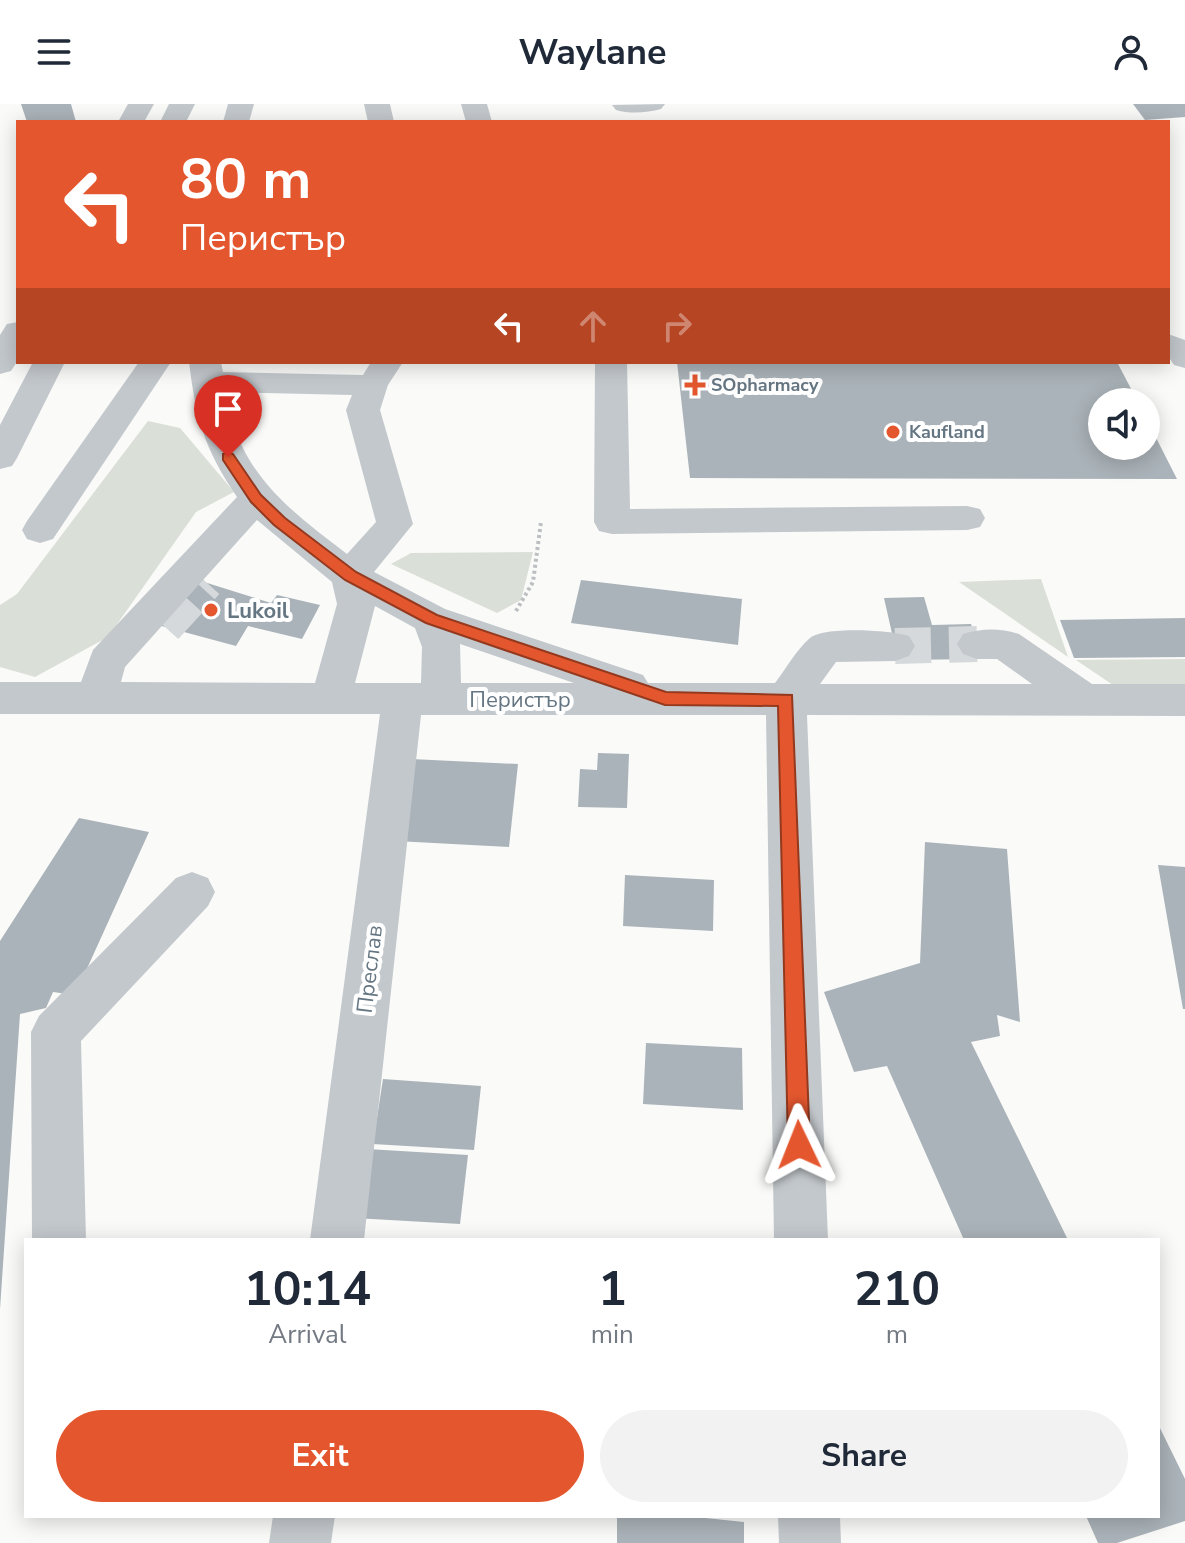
<!DOCTYPE html>
<meta charset="utf-8">
<style>
:root{--surface:#fff;--page:#f2f2f3;--text:#1f2937;--muted:#747a83;--accent:#e4572e}
body{margin:0;font-family:"Nunito Sans",sans-serif;background:var(--page);color:var(--text);height:100vh;display:flex;flex-direction:column;font-size:30px;white-space:nowrap}
*{box-sizing:border-box;margin:0}
p{font-size:26px;color:var(--muted)}
.icon{flex:none;width:44px;height:44px;fill:none;stroke:currentColor;stroke-width:2;stroke-linecap:round;stroke-linejoin:round}
.map{position:relative;flex:1;overflow:hidden}
.sheet{position:absolute;left:24px;top:1134px;width:1136px;height:280px;display:flex;flex-direction:column;background:var(--surface);border-radius:0px;box-shadow:0 4px 20px #0003}
.sheet>*{flex:none}
.banner{position:absolute;left:16px;top:16px;width:1154px;height:244px;border-radius:0px;box-shadow:0 4px 20px #0003;background:#e4572e;color:#fff;overflow:hidden}
.tools{position:absolute;left:1088px;top:284px;display:grid;gap:16px}
.tools a{display:grid;place-items:center;width:72px;height:72px;border-radius:50%;background:var(--surface);box-shadow:0 4px 20px #0003;font-size:40px}
.pin{position:absolute;display:grid;place-items:center;width:68px;height:68px;color:#fff;margin:-82px -34px;border-radius:50% 50% 50% 0;rotate:-45deg;box-shadow:0 0 8px #0007}
.pin .icon{rotate:45deg}
.me{position:absolute;width:88px;margin:-44px;rotate:358deg;stroke-linejoin:round;filter:drop-shadow(0 0 6px #0008)}
.turn{display:flex;align-items:center;gap:28px;height:168px;padding:0 32px;font-size:36px}
.turn .icon{width:104px;height:104px;stroke-width:2.5}
.turn b{display:block;font-size:56px;line-height:68px}
.lanes{display:flex;align-items:center;height:76px;padding:0 32px;background:#0003;justify-content:center;gap:40px;direction:ltr}
.lanes .off{opacity:.35}
.eta{display:flex;justify-content:space-evenly;align-items:center;height:136px;text-align:center}
.eta b{font-size:48px;font-weight:700;line-height:56px}
.action{display:flex;gap:16px;margin-top:auto;padding:16px 32px}
.action a{flex:1;height:92px;border-radius:48px;background:var(--accent);color:#fff;font-size:32px;font-weight:700;line-height:92px;text-align:center}
.action a+a{background:var(--page);color:var(--text)}
header{display:flex;justify-content:space-between;align-items:center;height:104px;padding:0 32px;background:var(--surface);font-size:36px;font-weight:700}
.map>svg:first-child{display:block}
.green{fill:#dadfd7}
.building{fill:#aab3b9}
.lines{fill:none;stroke-linecap:round;stroke-linejoin:round}
.minor-tunnel{stroke:#d5d9db;stroke-width:36;stroke-dasharray:36 18;stroke-linecap:butt}
.path{stroke:#bbbfc2;stroke-width:4;stroke-dasharray:3 3;stroke-linecap:butt}
.minor{fill:#c3c8cc;fill-rule:evenodd}
.route{fill:#e4572e;stroke:#94391e;stroke-width:2}
.poi-dot{fill:#e4572e;stroke:#fff;stroke-width:3}
.labels{text-anchor:middle;stroke-width:8;stroke-linejoin:round;paint-order:stroke}
.far-poi-label{font-size:18px;font-weight:bold;fill:#657683;stroke:#fff;text-anchor:start}
.poi-label{font-size:22px;font-weight:bold;fill:#657683;stroke:#fff;text-anchor:start}
.street-label{font-size:22px;fill:#657683;stroke:#fff}
</style>
<header><svg class="icon" aria-label="menu" viewBox="0 0 24 24"><path d="M4 6h16M4 12h16M4 18h16"/></svg>Waylane<svg class="icon" aria-label="person" viewBox="0 0 24 24"><circle cx="12" cy="8" r="4"/><path d="M4 21q1-7 8-7t8 7"/></svg></header>
<div class="map">
<svg width="1185" height="1439" viewBox="0 0 1185 1439">
<rect width="100%" height="100%" fill="#fafaf8"/>
<g class="green">
<polygon points="148,317 180,324 234,388 196,408 108,533 35,573 0,563 0,501 17,490"/>
<polygon points="533,448 521,496 497,509 391,460 411,449"/>
<polygon points="1041,475 1068,553 959,478"/>
<polygon points="1185,555 1185,585 1113,581 1076,556"/>
</g>
<g class="building">
<polygon points="21,0 71,0 76,18 27,18"/>
<polygon points="1133,0 1185,0 1185,13 1145,16"/>
<polygon points="677,258 1117,258 1138,298 1102,298 1102,342 1146,342 1146,314 1177,375 690,374"/>
<polygon points="188,473 271,499 277,491 320,501 302,535 248,522 236,542 158,521"/>
<polygon points="581,476 742,495 738,541 571,519"/>
<polygon points="924,493 932,521 971,520 981,555 898,556 884,494"/>
<polygon points="1185,514 1185,553 1074,554 1060,516"/>
<polygon points="598,649 629,650 627,704 578,703 580,665 597,666"/>
<polygon points="411,655 518,660 509,743 396,737"/>
<polygon points="79,714 149,728 75,891 53,888 46,904 20,910 0,1205 0,837"/>
<polygon points="925,738 1007,745 1020,918 997,911 1000,932 971,938 1068,1136 964,1136 887,962 854,968 824,888 920,859"/>
<polygon points="1158,761 1185,763 1185,905 1183,905"/>
<polygon points="625,771 714,776 713,827 623,822"/>
<polygon points="646,939 742,944 743,1006 643,1000"/>
<polygon points="383,975 481,982 474,1046 373,1040"/>
<polygon points="367,1045 468,1051 460,1120 354,1114"/>
<polygon points="1158,1320 1185,1375 1185,1417 1117,1439 1098,1439 1086,1412 1158,1412"/>
<polygon points="617,1412 686,1412 744,1418 744,1439 617,1439"/>
</g>
<g class="lines">
<g class="minor-tunnel">
<polyline points="165,523 206,478"/>
<polyline points="895,542 977,540"/>
</g>
<polyline class="path" points="516,507 533,478 541,418"/>
<g class="minor">
<polygon points="128,0 154,0 144,18 118,18"/>
<polygon points="169,0 195,0 186,18 160,18"/>
<polygon points="228,0 254,0 249,18 223,18"/>
<polygon points="364,0 390,0 394,18 368,18"/>
<polygon points="461,0 487,0 492,18 466,18"/>
<path d="M665,0L661,5C647,9 630,10 616,6L612,1Z"/>
<polygon points="18,218 18,256 11,267 0,270 0,231 7,220"/>
<polygon points="1168,230 1185,236 1185,264 1174,261 1168,252"/>
<polygon points="33,258 65,258 17,354 12,362 0,365 0,321"/>
<polygon points="139,258 171,258 53,435 40,439 27,435 22,426 27,417"/>
<path d="M189,258H221L223,268L363,271L371,258H403L388,281L380,306L413,420L374,468L445,505L643,571L648,579H775C786,565 796,546 810,534C824,522 891,526 909,532L915,542L909,552L895,557L836,558L820,580H1032L997,555H977L963,550L957,540L963,530C982,524 1000,524 1019,530L1092,580H1185V612L807,611L828,1136H774L766,611H421L364,1136H310L380,610H0V578H81L93,546L237,393C204,344 196,315 189,258ZM226,288L352,291L346,306L376,418L347,450C287,404 238,369 226,288ZM257,416L332,478L337,500L315,579L121,578L125,563ZM375,502L415,524L422,543L421,579H355ZM460,540L574,579H461Z"/>
<polygon points="595,258 627,258 630,405 967,402 980,405 985,414 980,423 967,426 612,430 599,427 594,418"/>
<polygon points="192,768 208,774 215,788 208,802 81,937 86,1136 32,1136 31,928 39,912 176,774"/>
<polygon points="273,1412 335,1412 331,1439 269,1439"/>
<polygon points="778,1412 840,1412 841,1439 779,1439"/>
</g>
</g>
<polygon class="route" points="228,348 233,350 261,391 285,414 356,468 437,511 666,588 792,591 810,1041 806,1048 799,1051 791,1048 788,1041 778,602 665,601 426,519 345,476 274,421 251,398 223,356 223,350"/>
<g class="poi-dot">
<path d="M691 269h8v8h8v8h-8v8h-8v-8h-8v-8h8z"/>
<circle cx="893" cy="328" r="8"/>
<circle cx="211" cy="506" r="8"/>
</g>
<g class="labels">
<g class="far-poi-label">
<text x="711" y="287">SOpharmacy</text>
<text x="909" y="334">Kaufland</text>
</g>
<g class="poi-label">
<text x="227" y="514">Lukoil</text>
</g>
<g class="street-label">
<text x="520" y="603">Перистър</text>
<text transform="translate(369 865) rotate(-83)" y="8">Преслав</text>
</g>
</g>
</svg>
<div class="tools">
<a><svg class="icon" aria-label="sound" viewBox="0 0 24 24"><path d="M4 9h4l5-4v14l-5-4H4zM17 9q2 3 0 6"/></svg></a>
</div>
<div class="pin" style="left:228px;top:353px;background:#d93025"><svg class="icon" aria-label="arrive" viewBox="0 0 24 24"><path d="M6 21V4h12l-3 4 3 4H6"/></svg></div>
<svg class="me" style="left:799px;top:1041px" viewBox="-20 -20 40 40"><path d="M0-17L14 15 0 8-14 15z" fill="#e4572e" stroke="#fff" stroke-width="4"/></svg>
<div class="banner">
<div class="turn"><svg class="icon" aria-label="left" viewBox="0 0 24 24"><path d="M17 20v-9H6M10 6l-5 5 5 5"/></svg><div><b>80 m</b>Перистър</div></div>
<div class="lanes"><svg class="icon" aria-label="left" viewBox="0 0 24 24"><path d="M17 20v-9H6M10 6l-5 5 5 5"/></svg><svg class="icon off" aria-label="ahead" viewBox="0 0 24 24"><path d="M12 20V5M6 11l6-6 6 6"/></svg><svg class="icon off" aria-label="right" viewBox="0 0 24 24"><path d="M7 20v-9h11M14 6l5 5-5 5"/></svg></div>
</div>
<section class="sheet">
<div class="eta">
<div><b>10:14</b><p>Arrival</p></div>
<div><b>1</b><p>min</p></div>
<div><b>210</b><p>m</p></div>
</div>
<div class="action"><a>Exit</a><a>Share</a></div>
</section>
</div>
